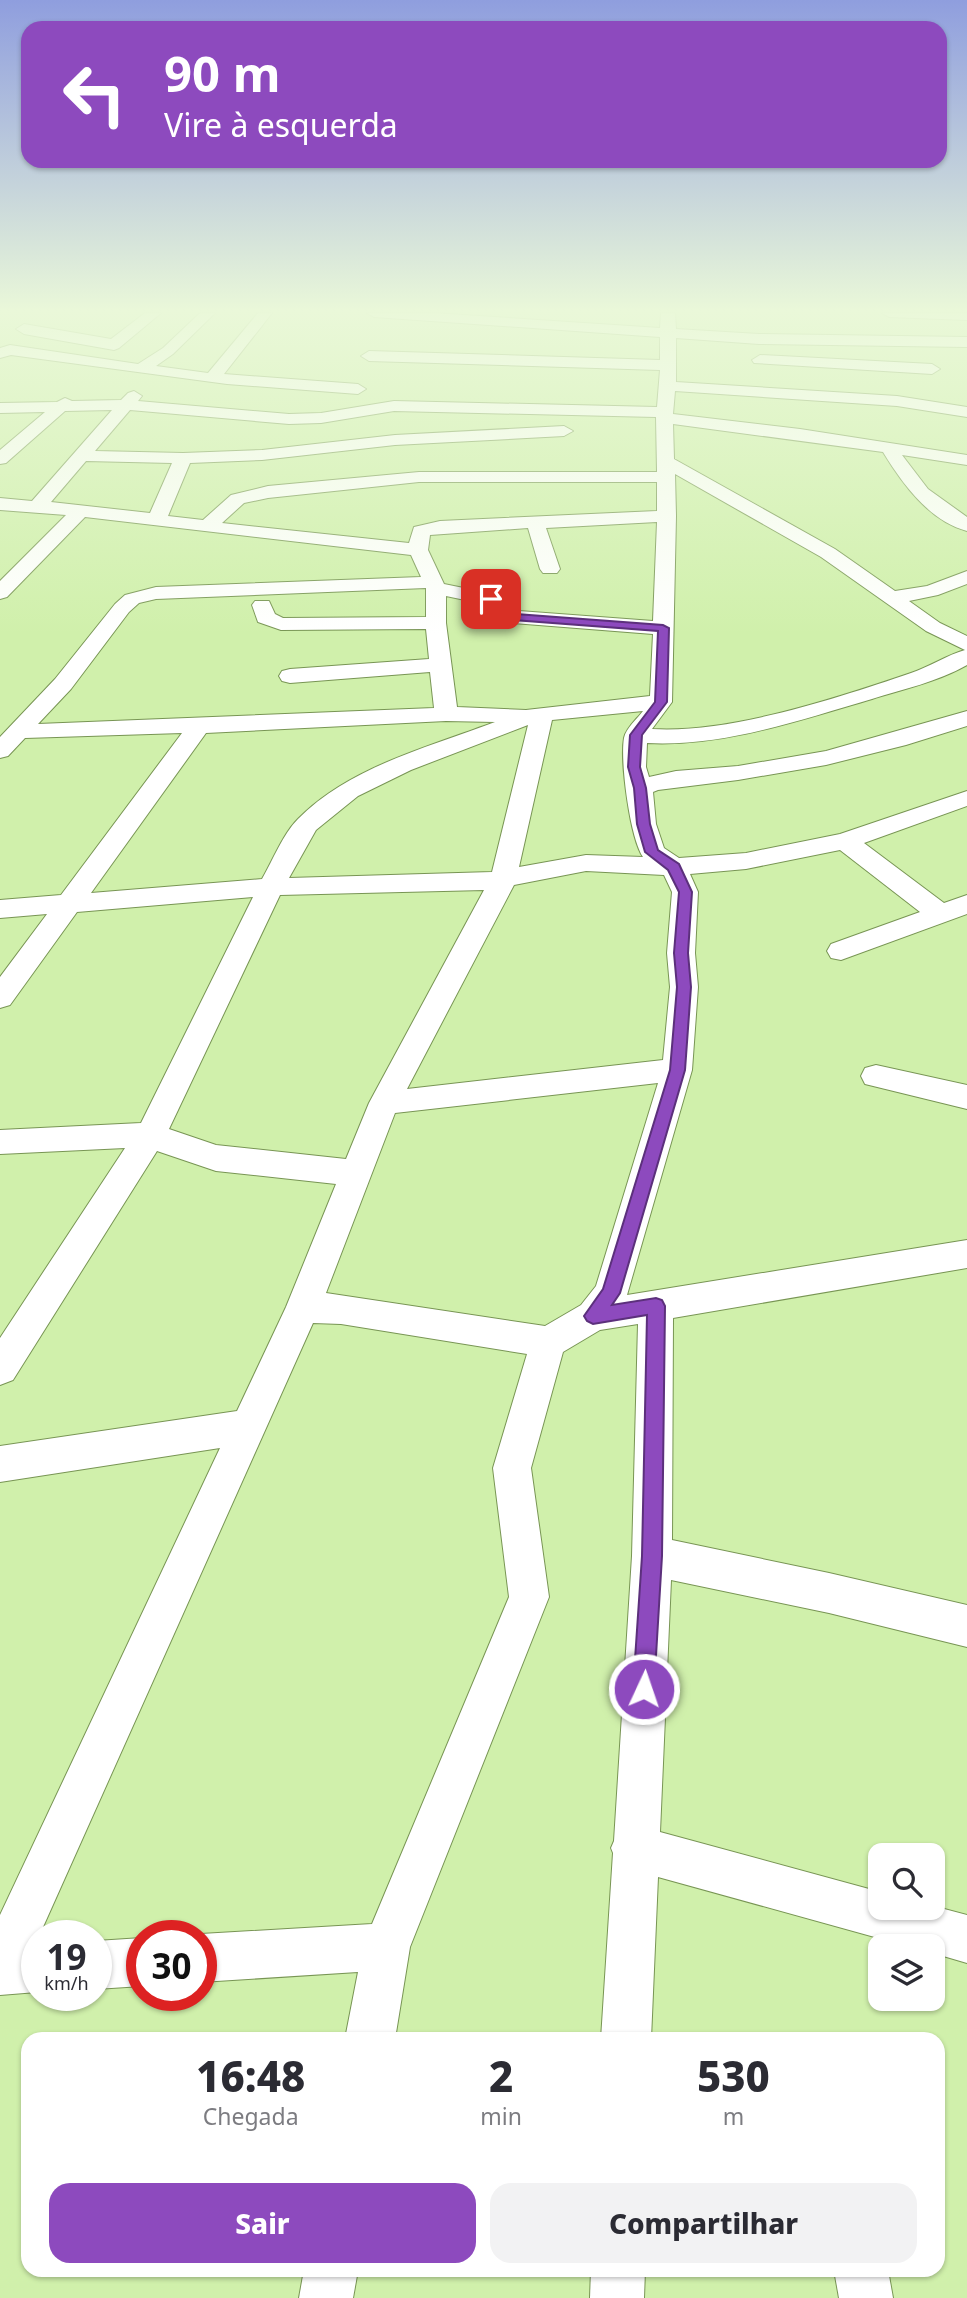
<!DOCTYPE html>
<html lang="pt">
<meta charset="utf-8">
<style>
:root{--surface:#fff;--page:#f2f2f3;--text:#2b2b33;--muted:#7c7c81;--accent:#8d4abe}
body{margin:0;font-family:"Noto Sans",sans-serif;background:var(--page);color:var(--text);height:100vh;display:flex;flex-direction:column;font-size:26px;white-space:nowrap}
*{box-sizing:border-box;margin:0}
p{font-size:23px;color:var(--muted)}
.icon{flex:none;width:38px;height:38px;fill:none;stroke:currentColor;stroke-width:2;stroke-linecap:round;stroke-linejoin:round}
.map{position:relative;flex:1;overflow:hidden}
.details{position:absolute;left:21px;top:2032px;width:924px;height:245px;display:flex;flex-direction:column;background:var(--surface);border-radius:21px;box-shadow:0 2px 5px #0004}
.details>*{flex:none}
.banner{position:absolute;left:21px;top:21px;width:926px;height:147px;border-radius:21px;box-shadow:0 2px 5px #0004;background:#8d4abe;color:#fff;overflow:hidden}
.fabs{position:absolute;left:868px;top:1843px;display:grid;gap:14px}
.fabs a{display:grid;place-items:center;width:77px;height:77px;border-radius:14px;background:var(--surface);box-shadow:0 2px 5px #0004;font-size:35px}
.speed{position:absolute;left:21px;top:1920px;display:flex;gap:14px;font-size:35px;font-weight:700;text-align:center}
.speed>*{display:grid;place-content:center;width:91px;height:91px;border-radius:50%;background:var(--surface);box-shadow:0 2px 5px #0004;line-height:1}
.speed small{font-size:18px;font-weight:400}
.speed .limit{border:10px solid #d22;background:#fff;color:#111}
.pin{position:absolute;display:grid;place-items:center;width:60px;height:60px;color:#fff;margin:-30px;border-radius:14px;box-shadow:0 4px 10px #0006}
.me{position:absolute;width:77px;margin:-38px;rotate:3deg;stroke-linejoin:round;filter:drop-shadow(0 0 5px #0008)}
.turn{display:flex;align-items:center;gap:24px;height:147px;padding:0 28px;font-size:32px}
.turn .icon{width:91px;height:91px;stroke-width:2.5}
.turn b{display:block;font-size:49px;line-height:60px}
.eta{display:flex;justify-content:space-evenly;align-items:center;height:119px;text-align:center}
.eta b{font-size:42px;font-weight:800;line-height:49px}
.button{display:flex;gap:14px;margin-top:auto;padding:14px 28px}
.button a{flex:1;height:80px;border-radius:21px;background:var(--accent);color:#fff;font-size:28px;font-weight:800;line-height:80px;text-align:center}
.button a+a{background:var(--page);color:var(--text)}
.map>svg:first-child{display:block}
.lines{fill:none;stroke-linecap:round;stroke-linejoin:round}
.minor-casing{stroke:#789554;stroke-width:2}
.minor{fill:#fff;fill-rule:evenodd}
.route{fill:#8d4abe;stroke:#5c307c;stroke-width:2}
</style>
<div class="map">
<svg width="967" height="2298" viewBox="0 0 967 2298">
<rect width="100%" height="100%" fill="#d0f0ab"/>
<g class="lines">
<defs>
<g id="minor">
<polygon points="145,313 161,313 119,348 114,350 24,334 16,329 24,324 111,339"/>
<polygon points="200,313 215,313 173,354 156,366 208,373 258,313 272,313 224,374 358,384 366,389 358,394 227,384 11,355 0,358 0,348 10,345 138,364 163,348"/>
<path d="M367,313H433L660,328L661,313H675L676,329L759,334L967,337V347L759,344L676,338V382L897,396L967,407V417L897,406L675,391L673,414L800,429L967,455V465L902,455L928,489L967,517V531C929,521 902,483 883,452L673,424L674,459L835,549L895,591L927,586L967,571V584L938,595L909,601L940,623L967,636V665C937,682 904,689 872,699C800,720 723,747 647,743L646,767L649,777L676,771L738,766L826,751L967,711V726L906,745L826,765L738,780L658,790L653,792L656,824L664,848L679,858L746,853L840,834L967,791V806L864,843L944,903L967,895V914L841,960L831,958L827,951L831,944L920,912L840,850L746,869L690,874L698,892L695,953L698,987L692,1070L627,1295L967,1240V1268L673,1318L672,1540L829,1573L967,1605V1647L829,1613L671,1580L660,1832L880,1892V1908L933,1906L967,1915V1963L933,1953V1946H907L658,1877L651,2039H601L613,1853L611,1848L614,1841L632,1556L638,1324L600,1330L563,1352L531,1468L549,1597L410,1947L395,2039H345L358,1972L201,1982V1936H198L201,1934L372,1924L509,1597L493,1468L527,1354L341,1324L313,1323L39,1936H37V1992L0,1995V1915L220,1448L0,1482V1446L237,1411L286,1307L336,1184L216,1171L157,1151L13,1380L0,1385V1338L125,1148L0,1154V1130L141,1123L253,897L77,912L10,1005L0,1008V977L47,914L0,918V900L61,895L182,733L25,738L8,756L0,758V737L55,679L115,604L125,595L156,587L421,577L411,555L85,517L7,597L0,599V581L66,515L0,510V498L32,501L112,410L65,411L6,463L0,464V450L45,412L0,413V403L57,402L65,398L72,401L121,400L128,393L134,391L142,396L138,401L289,414L321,413L394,401L657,407L660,370L369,361L361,356L369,351L660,360V337L374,317ZM130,410L289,424L321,423L394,411L656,417L657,472H419L268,486L231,495L203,520L168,516L190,463L262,460L395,445L564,436L573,431L564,426L395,435L262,450L183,453L95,451ZM86,461L172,463L150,513L51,502ZM675,474L821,557L926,631L965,650C947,655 929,667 911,673C838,698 728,734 652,729L672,702L676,516ZM419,482H657V511L440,521L414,527L409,543L222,523L244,503L268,498ZM657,522L653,621L519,611L498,595L444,584L428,550L430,535L528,528L540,569L543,573H557L560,569L546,528ZM426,588V617L283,618L275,614L269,601H255L252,605L258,622L281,630L426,629L429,659L290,669L282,671L279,676L282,681L290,683L430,672L434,708L38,724L71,689L129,612L139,603L156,599ZM446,596L484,604L506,621L513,623L653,634L650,696L526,710L457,707L446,623ZM643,711C637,719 626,728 624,738C620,761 630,838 643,857L586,855L519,867L552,720ZM446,721L495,722C429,747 349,767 298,819C283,834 273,860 262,879L91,893L206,733ZM528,725L492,872L289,878L316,830L358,796L411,770ZM586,871L664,875L672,892L667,953L670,987L663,1060L407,1089L514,885ZM484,890L369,1103L346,1159L216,1145L169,1129L280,895ZM658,1083L596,1286L581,1305L545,1326L326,1293L395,1113Z"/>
<polygon points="882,313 967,313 967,320 889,317"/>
<polygon points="760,355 932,364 940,369 932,374 754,363 752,360"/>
<polygon points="876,1065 967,1085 967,1109 865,1084 861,1076 865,1068"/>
<polygon points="142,1938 142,1986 96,1989 96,1941"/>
<polygon points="304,2270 358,2270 353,2298 299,2298"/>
<polygon points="591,2270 645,2270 644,2298 590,2298"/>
<polygon points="834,2270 888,2270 893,2298 839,2298"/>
</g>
</defs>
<use href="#minor" class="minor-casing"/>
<use href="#minor" class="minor"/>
</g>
<linearGradient id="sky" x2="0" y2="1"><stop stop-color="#8f9ede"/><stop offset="0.49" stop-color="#eaf8d9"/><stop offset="1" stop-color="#eaf8d9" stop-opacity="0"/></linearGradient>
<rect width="967" height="634" fill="url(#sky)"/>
<polygon class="route" points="487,597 494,597 516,614 663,625 669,628 667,702 642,735 640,767 646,788 650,824 658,850 679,864 692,892 688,953 691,987 685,1070 620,1293 612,1305 656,1298 662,1300 665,1306 662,1556 654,1689 651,1697 644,1700 636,1697 633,1689 642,1556 647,1315 593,1324 587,1321 584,1316 603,1289 670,1070 677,987 674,953 679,892 668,870 645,852 637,824 634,788 628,767 630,735 655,702 658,631 513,620 487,602"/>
</svg>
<div class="fabs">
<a><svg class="icon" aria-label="search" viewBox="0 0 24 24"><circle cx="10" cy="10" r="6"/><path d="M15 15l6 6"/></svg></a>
<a><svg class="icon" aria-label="layers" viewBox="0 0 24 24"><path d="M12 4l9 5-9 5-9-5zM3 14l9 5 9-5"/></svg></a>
</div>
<div class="speed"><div>19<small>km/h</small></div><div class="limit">30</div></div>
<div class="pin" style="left:491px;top:599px;background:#d93025"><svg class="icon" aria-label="arrive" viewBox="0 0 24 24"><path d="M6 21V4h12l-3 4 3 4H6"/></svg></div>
<svg class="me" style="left:644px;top:1689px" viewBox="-20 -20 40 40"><circle r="17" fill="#8d4abe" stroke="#fff" stroke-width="3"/><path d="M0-11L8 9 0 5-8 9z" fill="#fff"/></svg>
<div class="banner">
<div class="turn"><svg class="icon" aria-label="left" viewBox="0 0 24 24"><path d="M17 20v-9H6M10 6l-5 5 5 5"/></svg><div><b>90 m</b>Vire à esquerda</div></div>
</div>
<section class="details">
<div class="eta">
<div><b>16:48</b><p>Chegada</p></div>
<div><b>2</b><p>min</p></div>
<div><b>530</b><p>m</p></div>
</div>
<div class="button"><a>Sair</a><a>Compartilhar</a></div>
</section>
</div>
